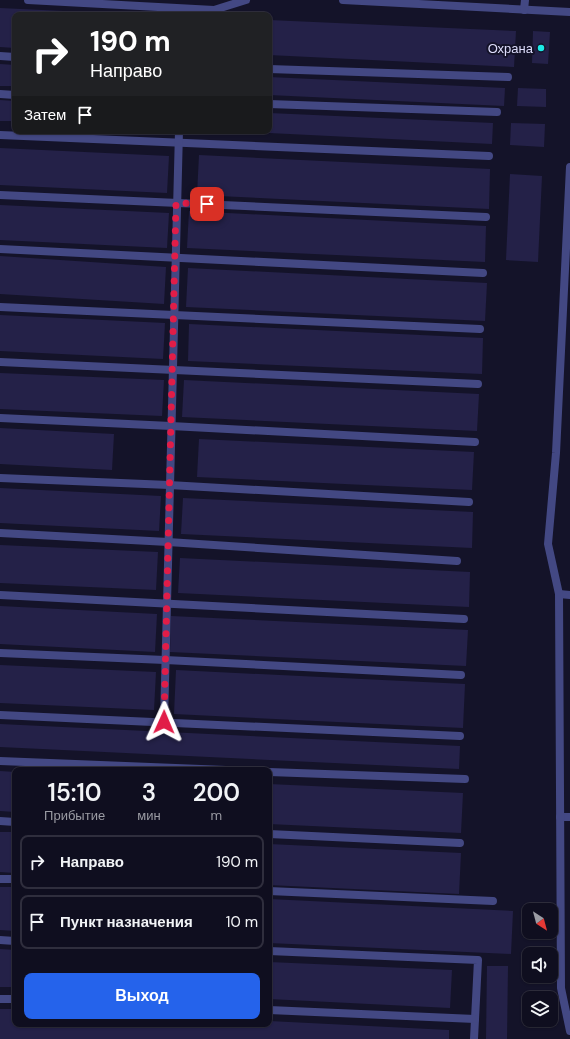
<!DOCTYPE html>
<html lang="ru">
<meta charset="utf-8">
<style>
:root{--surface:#0f0e1f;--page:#181728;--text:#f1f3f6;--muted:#9b9ca4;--line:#2f2e3d;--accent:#2563eb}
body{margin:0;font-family:"DM Sans",sans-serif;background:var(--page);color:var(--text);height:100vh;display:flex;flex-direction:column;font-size:15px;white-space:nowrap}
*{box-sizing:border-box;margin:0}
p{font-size:13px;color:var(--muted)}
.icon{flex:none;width:22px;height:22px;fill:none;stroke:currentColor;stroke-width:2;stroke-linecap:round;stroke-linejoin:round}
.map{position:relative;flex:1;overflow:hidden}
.side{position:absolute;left:12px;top:767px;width:260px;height:260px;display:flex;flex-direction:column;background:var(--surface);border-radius:8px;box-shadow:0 1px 3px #0004,0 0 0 1px var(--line)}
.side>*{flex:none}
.top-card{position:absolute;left:12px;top:12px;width:260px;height:122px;border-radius:8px;box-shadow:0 1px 3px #0004,0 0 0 1px var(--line);background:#202124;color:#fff;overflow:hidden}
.needle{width:26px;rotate:144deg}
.buttons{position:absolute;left:522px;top:903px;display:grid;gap:8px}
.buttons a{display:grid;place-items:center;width:36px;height:36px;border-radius:8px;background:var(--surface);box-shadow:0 1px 3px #0004,0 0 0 1px var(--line);font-size:20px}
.pin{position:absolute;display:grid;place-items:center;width:34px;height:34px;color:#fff;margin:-17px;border-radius:8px;box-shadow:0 2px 6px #0006}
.me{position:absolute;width:44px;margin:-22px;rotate:1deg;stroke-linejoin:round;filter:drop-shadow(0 0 3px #0008)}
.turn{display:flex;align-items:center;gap:14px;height:84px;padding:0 12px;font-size:18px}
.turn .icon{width:52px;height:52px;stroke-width:2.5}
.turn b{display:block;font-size:28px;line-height:34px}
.then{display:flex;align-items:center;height:38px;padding:0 12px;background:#0003;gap:8px;font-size:15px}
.eta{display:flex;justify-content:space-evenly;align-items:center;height:68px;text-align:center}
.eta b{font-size:24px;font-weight:600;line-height:28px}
.cta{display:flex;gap:8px;margin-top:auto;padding:8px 12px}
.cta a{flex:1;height:46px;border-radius:8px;background:var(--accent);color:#fff;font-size:16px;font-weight:600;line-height:46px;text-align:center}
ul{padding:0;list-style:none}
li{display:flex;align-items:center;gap:12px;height:54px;margin:0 8px 6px;padding:0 4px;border:2px solid var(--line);border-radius:8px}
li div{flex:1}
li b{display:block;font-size:15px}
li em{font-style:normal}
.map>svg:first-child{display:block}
.building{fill:#242148}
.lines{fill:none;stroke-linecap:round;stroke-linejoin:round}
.lane{stroke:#434883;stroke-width:8}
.street{stroke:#434883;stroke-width:8}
.route{stroke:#e11d48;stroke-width:7;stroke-dasharray:0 12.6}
.poi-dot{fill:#1ce9e7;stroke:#141329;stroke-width:1.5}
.labels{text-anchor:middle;stroke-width:4;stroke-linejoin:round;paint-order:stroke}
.poi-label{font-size:13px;fill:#dedefc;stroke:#141329;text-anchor:end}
</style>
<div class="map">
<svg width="570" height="1039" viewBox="0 0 570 1039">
<rect width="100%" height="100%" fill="#141329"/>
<g class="building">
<polygon points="0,8 127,14 127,15 15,15 15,48 0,47"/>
<polygon points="269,20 516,31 514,67 269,55"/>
<polygon points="533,31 550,32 548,64 532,63"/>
<polygon points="0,64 15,65 15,86 0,86"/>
<polygon points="269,77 505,88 504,106 269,95"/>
<polygon points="518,88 546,89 546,107 517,106"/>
<polygon points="0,100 15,101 15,121 0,121"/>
<polygon points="269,113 493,123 492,144 249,132 249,131 269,131"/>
<polygon points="511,123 545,124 544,147 510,145"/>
<polygon points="0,148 169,156 167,193 0,185"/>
<polygon points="199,155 490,169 489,209 197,195"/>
<polygon points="510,174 542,176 538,262 506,260"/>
<polygon points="0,205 169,213 167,248 0,240"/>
<polygon points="189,211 486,226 485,262 187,248"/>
<polygon points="0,256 166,267 164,304 0,294"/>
<polygon points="188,268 487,283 485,321 186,307"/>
<polygon points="0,315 165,323 163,359 0,351"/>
<polygon points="189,324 483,338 482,374 188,361"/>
<polygon points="0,373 164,380 162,416 0,409"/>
<polygon points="184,380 479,394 477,431 182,417"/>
<polygon points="0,428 114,434 112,470 0,464"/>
<polygon points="199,439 474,452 472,490 197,477"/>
<polygon points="0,488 161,496 159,531 0,523"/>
<polygon points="183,498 473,512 472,548 181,534"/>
<polygon points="0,545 158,552 156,590 0,583"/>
<polygon points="180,558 470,572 469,607 178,593"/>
<polygon points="0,606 157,614 155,652 0,644"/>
<polygon points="171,616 468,630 466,666 170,652"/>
<polygon points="0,665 156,672 154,710 0,703"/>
<polygon points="176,670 465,684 463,728 174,714"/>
<polygon points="0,724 460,746 459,769 0,747"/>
<polygon points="0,771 15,772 15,812 0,811"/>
<polygon points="269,784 463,793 461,833 269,824"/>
<polygon points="0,832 15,832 15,873 0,872"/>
<polygon points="269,844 461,853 459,894 269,885"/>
<polygon points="0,887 15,887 15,931 0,930"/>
<polygon points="269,899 513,911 511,954 269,943"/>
<polygon points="0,949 15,950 15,987 0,987"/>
<polygon points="269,962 452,970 450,1008 269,999"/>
<polygon points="487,966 508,966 507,1039 486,1039"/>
<polygon points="0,1009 15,1009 15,1024 269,1024 269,1021 449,1030 449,1039 0,1039"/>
</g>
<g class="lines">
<g class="lane">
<polyline points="28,0 214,10"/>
<polyline points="343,0 570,12"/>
<polyline points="524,10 525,0"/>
<polyline points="212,15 214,10 246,0"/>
<polyline points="0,56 15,57"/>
<polyline points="269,69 508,77"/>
<polyline points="0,94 15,95"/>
<polyline points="269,104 497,112"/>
<polyline points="0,135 489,156"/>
<polyline points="0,195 486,217"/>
<polyline points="0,249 483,273"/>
<polyline points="0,307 480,329"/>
<polyline points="0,362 478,384"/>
<polyline points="0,418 171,426 475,442"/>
<polyline points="0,478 169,485 469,502"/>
<polyline points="0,533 168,542 457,561"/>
<polyline points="559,594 570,595"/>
<polyline points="0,595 464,619"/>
<polyline points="0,653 165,660 461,675"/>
<polyline points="0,715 460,736"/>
<polyline points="164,722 179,131"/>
<polyline points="0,761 226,770"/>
<polyline points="269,772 465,779"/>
<polyline points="560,817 570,817"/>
<polyline points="0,821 15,822"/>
<polyline points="269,834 460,843"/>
<polyline points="0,879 15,879"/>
<polyline points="269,891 493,901"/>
<polyline points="0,940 15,941"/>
<polyline points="269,951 478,960 474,1039"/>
<polyline points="0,999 15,999"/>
<polyline points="269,1010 475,1019"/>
</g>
<polyline class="street" points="570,167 556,453 548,544 559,594 561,988 570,1031"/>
</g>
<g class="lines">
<polyline class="route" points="164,722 176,203 207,204"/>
</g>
<circle class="poi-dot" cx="541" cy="48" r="4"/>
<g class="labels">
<g class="poi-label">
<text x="533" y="53">Охрана</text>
</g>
</g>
</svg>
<div class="buttons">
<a><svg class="needle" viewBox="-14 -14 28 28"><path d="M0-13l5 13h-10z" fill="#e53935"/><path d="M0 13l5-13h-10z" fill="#9b9ca4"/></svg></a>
<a><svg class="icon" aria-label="sound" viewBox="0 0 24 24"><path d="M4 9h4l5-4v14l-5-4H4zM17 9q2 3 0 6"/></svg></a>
<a><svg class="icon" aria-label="layers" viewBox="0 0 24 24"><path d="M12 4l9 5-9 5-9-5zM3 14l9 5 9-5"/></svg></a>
</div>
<div class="pin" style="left:207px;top:204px;background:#d93025"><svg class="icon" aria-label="arrive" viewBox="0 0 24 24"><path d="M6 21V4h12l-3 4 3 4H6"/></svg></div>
<svg class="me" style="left:164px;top:722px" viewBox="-20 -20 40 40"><path d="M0-17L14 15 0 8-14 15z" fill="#e11d48" stroke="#fff" stroke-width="4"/></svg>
<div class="top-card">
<div class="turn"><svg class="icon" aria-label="right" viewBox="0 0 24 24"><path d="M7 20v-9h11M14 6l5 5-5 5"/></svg><div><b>190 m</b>Направо</div></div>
<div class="then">Затем<svg class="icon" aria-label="arrive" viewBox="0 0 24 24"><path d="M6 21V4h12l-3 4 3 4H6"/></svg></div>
</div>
<section class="side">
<div class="eta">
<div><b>15:10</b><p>Прибытие</p></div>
<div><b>3</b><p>мин</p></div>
<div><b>200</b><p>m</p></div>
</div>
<ul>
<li><svg class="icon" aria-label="right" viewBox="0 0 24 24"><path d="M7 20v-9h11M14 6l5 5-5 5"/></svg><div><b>Направо</b></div><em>190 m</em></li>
<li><svg class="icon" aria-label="arrive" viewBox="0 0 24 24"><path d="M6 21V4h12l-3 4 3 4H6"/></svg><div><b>Пункт назначения</b></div><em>10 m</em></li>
</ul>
<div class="cta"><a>Выход</a></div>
</section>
</div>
